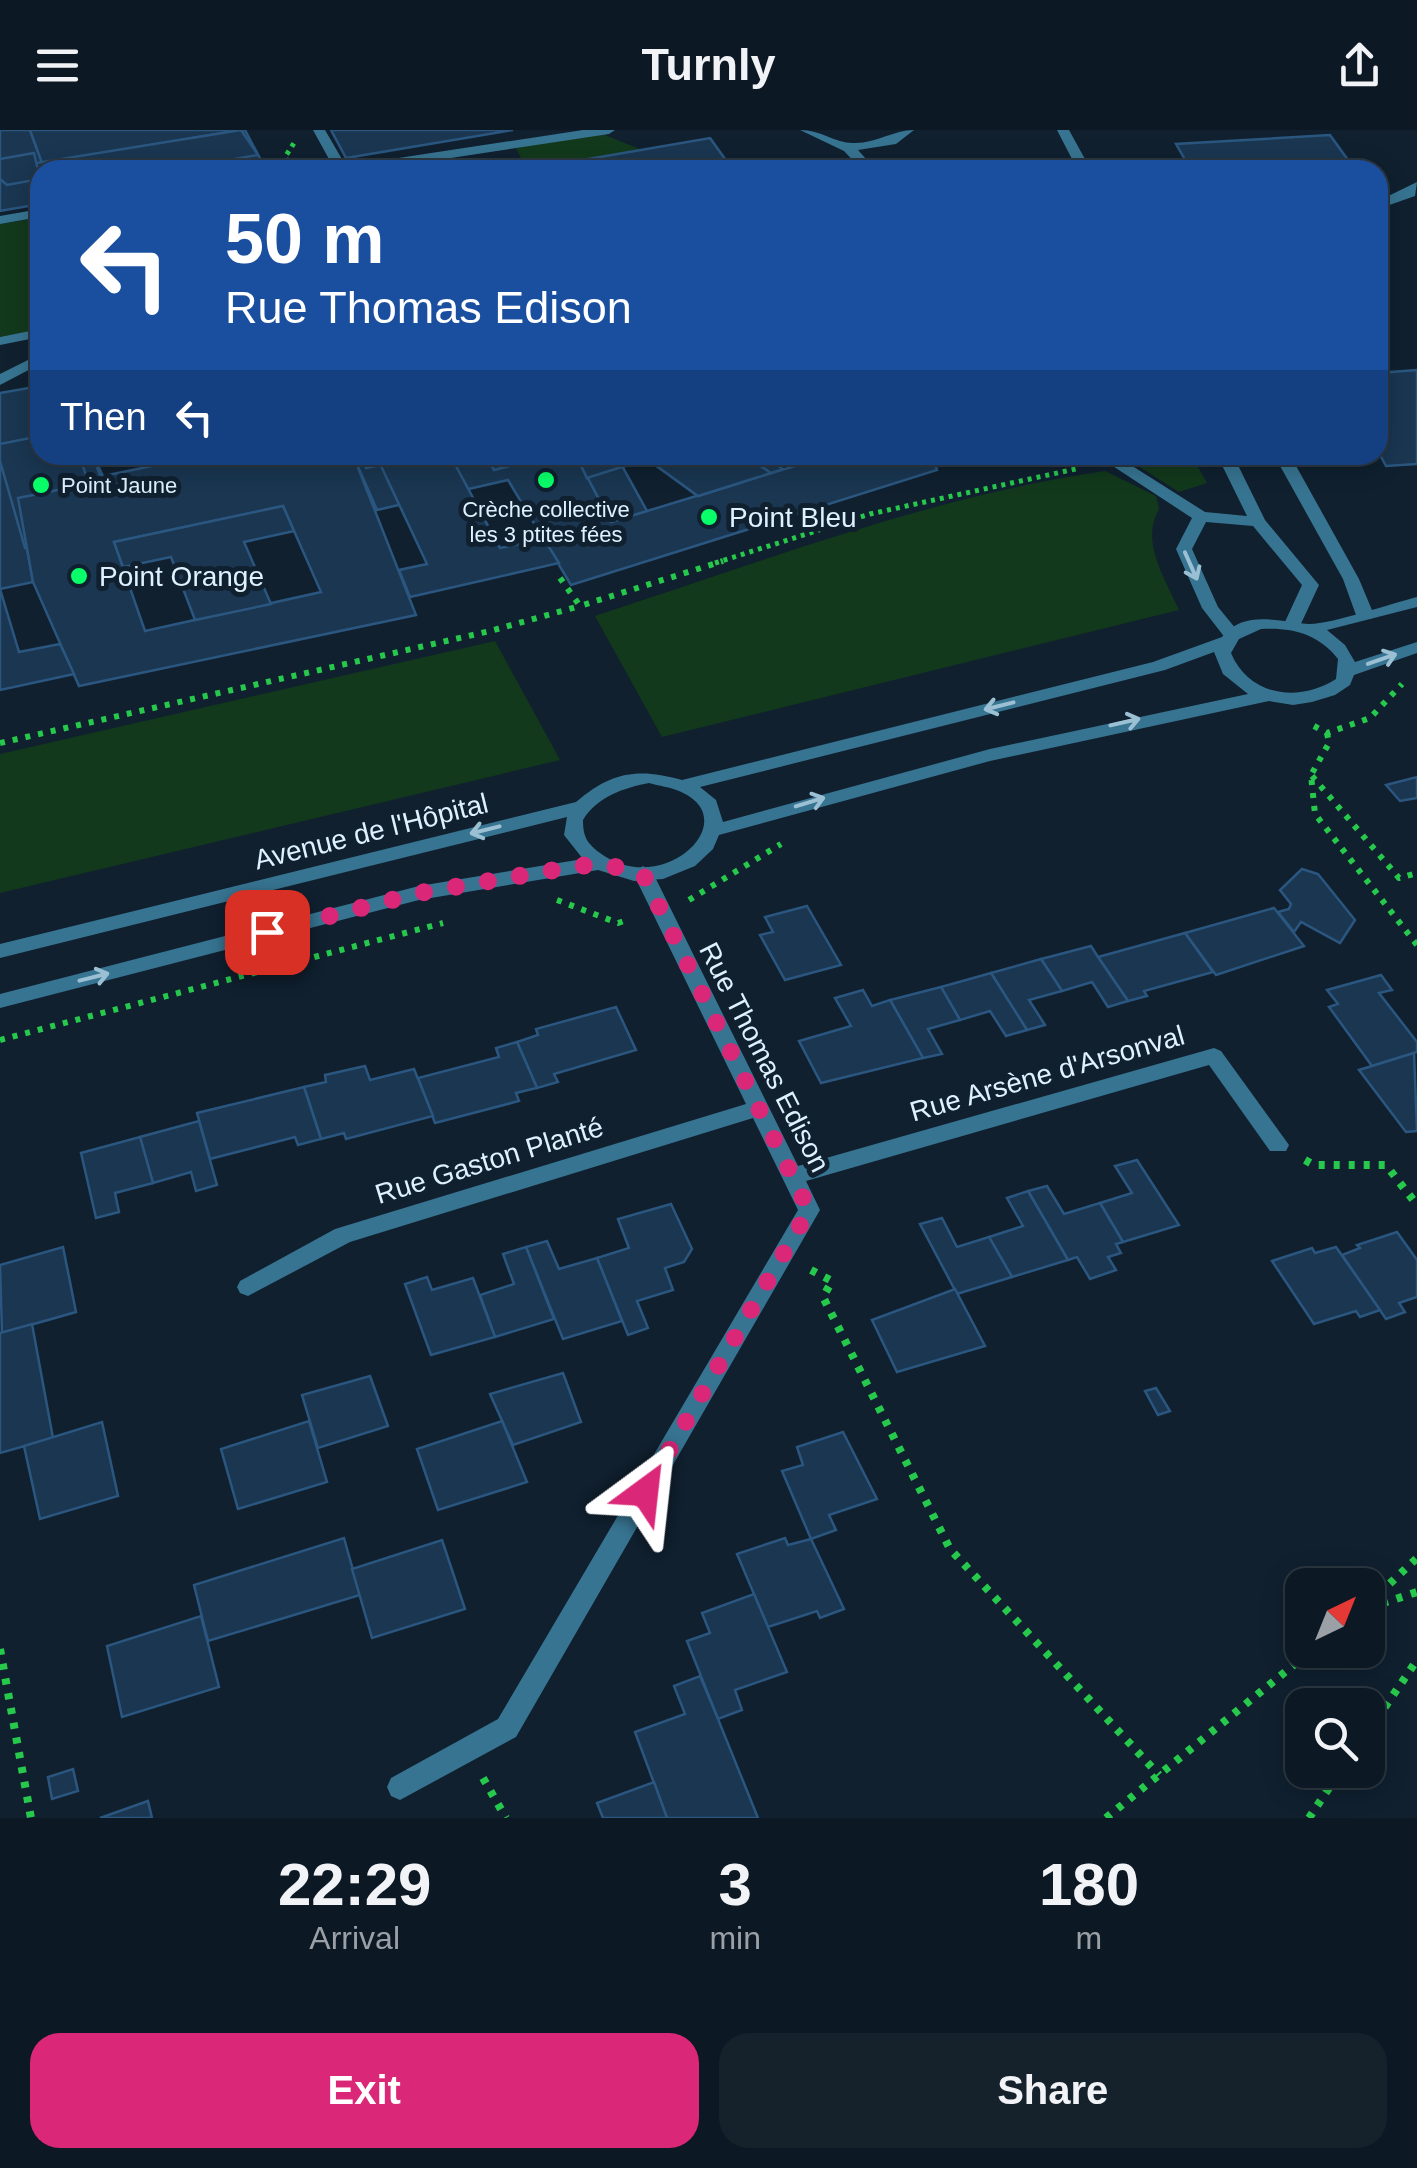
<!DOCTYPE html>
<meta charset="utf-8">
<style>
:root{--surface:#0c1823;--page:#15212b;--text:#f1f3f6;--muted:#9aa0a6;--line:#2c3741;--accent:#db2777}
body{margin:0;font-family:Helvetica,sans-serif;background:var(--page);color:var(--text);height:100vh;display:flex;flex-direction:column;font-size:38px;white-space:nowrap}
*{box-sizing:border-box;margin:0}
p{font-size:32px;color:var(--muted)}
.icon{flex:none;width:55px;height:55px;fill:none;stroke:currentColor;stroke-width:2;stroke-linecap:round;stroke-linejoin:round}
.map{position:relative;height:1688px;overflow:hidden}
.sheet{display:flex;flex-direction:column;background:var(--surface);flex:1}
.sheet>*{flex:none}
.top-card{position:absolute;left:30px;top:30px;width:1358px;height:305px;border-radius:30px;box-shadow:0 5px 25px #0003,0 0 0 2px var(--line);background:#1a4fa0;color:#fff;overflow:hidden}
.needle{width:65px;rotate:43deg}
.buttons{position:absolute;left:1285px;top:1438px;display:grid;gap:20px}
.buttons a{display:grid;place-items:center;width:100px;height:100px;border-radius:20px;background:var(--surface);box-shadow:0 5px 25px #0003,0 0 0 2px var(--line);font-size:50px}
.pin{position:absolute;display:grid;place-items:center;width:85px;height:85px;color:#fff;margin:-42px;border-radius:20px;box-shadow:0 5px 15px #0006}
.me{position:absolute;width:110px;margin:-55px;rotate:30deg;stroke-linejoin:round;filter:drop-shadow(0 0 8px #0008)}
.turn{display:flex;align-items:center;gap:35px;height:210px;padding:0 30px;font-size:45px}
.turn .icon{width:130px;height:130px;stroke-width:2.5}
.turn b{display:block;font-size:70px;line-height:85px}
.then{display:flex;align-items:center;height:95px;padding:0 30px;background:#0003;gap:20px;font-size:38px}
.eta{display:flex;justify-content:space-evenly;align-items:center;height:170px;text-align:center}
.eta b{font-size:60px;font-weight:800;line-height:70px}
.button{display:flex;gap:20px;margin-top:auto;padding:20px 30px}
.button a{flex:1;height:115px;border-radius:30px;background:var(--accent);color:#fff;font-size:40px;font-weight:800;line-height:115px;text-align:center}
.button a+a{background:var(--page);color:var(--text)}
header{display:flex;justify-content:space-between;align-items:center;height:130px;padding:0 30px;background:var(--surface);font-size:45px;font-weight:800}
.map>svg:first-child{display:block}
.green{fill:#12391c}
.building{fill:#1a3651;stroke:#2a567f;stroke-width:2.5;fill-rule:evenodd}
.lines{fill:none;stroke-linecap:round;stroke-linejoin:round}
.path-far2{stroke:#27c94c;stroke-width:5;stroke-dasharray:4 5;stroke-linecap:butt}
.path-far1{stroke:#27c94c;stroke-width:6;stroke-dasharray:5 8;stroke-linecap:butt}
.path{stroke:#27c94c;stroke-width:8;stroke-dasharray:6 9;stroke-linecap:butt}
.service{fill:#377491;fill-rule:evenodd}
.minor{fill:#377491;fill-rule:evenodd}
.tertiary{fill:#377491;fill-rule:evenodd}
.oneway{stroke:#9bbfd3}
.route{stroke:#db2777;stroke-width:18;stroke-dasharray:0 32.4}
.poi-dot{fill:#09ff69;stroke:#10202f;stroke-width:4}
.labels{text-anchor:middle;stroke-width:10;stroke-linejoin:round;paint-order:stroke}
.far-poi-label{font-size:22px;fill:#ddf1ff;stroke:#10202f;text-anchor:start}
.poi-label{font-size:28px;fill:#ddf1ff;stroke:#10202f;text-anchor:start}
.street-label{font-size:28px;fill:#ddf1ff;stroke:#10202f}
</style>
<header><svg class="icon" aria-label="menu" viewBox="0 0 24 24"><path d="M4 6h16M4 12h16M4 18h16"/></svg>Turnly<svg class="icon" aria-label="share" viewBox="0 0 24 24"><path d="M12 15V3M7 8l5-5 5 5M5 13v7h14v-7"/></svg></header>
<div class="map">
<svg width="1417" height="1688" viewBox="0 0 1417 1688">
<rect width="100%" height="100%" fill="#10202f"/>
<g class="green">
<polygon points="600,3 642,20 583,30 589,40 505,40 498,31 521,28 516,18"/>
<polygon points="40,88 40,200 0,207 0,94"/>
<polygon points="1121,325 1191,325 1207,353 1179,362"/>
<path d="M1105,341L1156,366L1159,379C1140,412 1165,448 1179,480L662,607L595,486C762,432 931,366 1105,341Z"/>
<polygon points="495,511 560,630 0,763 0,624"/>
</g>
<g class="building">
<polygon points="0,0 30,0 42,33 245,0 264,36 239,40 40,40 40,74 0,81"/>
<polygon points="30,0 241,0 42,33"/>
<polygon points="241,0 258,25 172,40 40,40 40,63 35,64 24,35"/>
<polygon points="331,0 513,0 346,28"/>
<polygon points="1330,5 1348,30 1295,33 1299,40 1191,40 1176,14"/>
<polygon points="710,8 733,40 590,40 583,30"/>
<polygon points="34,23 40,49 7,55 0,49 0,29"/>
<polygon points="1417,240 1417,334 1386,336 1378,321 1378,243"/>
<polygon points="40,256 40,325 93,325 102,351 18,368 33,452 0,459 0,263"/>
<polygon points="40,306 40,325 79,325 89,354 231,325 352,325 362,347 25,418 0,331 0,314"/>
<path d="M93,325L103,346L206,325H353L416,485L79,556L33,452L18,368L102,351ZM283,376L321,462L145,501L114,412Z"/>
<polygon points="353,325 359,325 366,338 430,325 600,325 579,331 611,392 831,325 932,325 937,340 571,455 508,350 377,380"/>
<polygon points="435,325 450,325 500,418 544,409 559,433 410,467 399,440 427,434 381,336"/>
<polygon points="486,325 552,325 494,340"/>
<polygon points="600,325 703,325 743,352 698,366 647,329 587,348 579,331"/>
<polygon points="600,325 616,325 647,381 611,392 579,331"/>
<polygon points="600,325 745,325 771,343 698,366 647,329 587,348 579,331"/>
<polygon points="745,325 762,325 783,339 771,343"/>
<polygon points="283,376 294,401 244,412 271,474 195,490 171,427 123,437 114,412"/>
<polygon points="0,459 19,522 60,514 74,544 0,560"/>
<polygon points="1417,647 1417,668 1400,671 1386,655"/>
<polygon points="1302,739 1318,744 1355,790 1340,813 1301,792 1294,802 1278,782 1289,779 1291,774 1280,760"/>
<polygon points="807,776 841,835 785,850 760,805 773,802 765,787"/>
<polygon points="1274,778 1304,816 1216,845 1185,803"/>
<polygon points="1185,803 1213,842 1144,861 1147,866 1128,871 1098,827"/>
<polygon points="1091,816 1098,827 1128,871 1108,877 1092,852 1062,861 1041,829"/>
<polygon points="1041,829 1062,861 1029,870 1045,895 1027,900 991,843"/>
<polygon points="991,843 1027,900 1006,906 990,881 960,890 941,857"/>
<polygon points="1381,845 1392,860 1379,863 1417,912 1417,922 1372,936 1329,877 1338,874 1327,860"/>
<polygon points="941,857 960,890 928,899 942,924 923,928 890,870"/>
<polygon points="863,860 872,876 890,870 923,928 821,953 799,911 851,896 835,868"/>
<polygon points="616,877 636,920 554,944 558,952 537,958 517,912 538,905 536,899"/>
<polygon points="517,912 537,958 516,963 519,971 435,993 418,948 499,927 496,918"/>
<polygon points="1414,923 1417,1001 1406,1002 1359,940"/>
<polygon points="365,936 370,950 414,939 433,986 346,1009 344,1003 321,1009 304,957 326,952 325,945"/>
<polygon points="304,957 321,1009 298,1015 295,1007 210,1029 197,983"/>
<polygon points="199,991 217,1055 196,1061 191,1042 153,1053 140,1007"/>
<polygon points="140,1007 153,1053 115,1063 119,1082 96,1088 81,1023"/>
<polygon points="1137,1030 1179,1095 1123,1112 1100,1073 1132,1063 1115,1036"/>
<polygon points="1047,1056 1064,1084 1100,1073 1123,1112 1116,1114 1121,1123 1108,1127 1116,1140 1090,1149 1077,1127 1068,1130 1028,1061"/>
<polygon points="1028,1061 1068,1130 1012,1147 989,1107 1023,1096 1007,1068"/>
<polygon points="671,1074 692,1119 684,1132 665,1138 673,1160 637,1171 648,1198 628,1205 597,1128 629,1118 618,1089"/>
<polygon points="942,1088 957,1117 989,1107 1012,1147 957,1164 920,1094"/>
<polygon points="1397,1102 1417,1130 1417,1167 1399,1173 1405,1182 1386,1189 1342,1125 1360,1118 1357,1115"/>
<polygon points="547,1111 559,1139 597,1128 622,1191 563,1209 526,1117"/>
<polygon points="63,1117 76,1182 2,1203 0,1135"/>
<polygon points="526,1117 554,1189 495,1207 480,1165 514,1154 503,1124"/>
<polygon points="1336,1117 1380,1180 1360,1187 1356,1181 1314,1194 1272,1131 1312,1118 1315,1123"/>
<polygon points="427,1147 432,1160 473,1148 495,1207 431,1225 405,1154"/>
<polygon points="955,1159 985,1216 897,1242 872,1190"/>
<polygon points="32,1194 53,1308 0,1323 0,1203"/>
<polygon points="563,1243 581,1292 513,1315 490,1264"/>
<polygon points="370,1246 388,1296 318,1318 302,1265"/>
<polygon points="1156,1258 1170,1281 1158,1285 1145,1261"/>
<polygon points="309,1291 327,1352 238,1379 221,1319"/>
<polygon points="502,1291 527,1352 438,1380 417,1319"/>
<polygon points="102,1292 118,1366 40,1389 24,1316"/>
<polygon points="843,1302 877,1369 829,1385 836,1400 811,1409 782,1341 803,1335 797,1317"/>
<polygon points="344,1408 360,1465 208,1511 194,1455"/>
<polygon points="785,1408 788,1415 811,1409 844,1479 820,1488 817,1481 768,1497 737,1424"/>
<polygon points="442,1410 465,1479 372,1508 352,1439"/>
<polygon points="754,1464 787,1542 735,1560 742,1580 718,1589 687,1511 710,1503 702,1483"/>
<polygon points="201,1486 219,1557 122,1587 107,1516"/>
<polygon points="700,1546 718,1589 758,1688 667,1688 635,1602 685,1584 674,1556"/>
<polygon points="73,1639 78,1661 52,1669 48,1647"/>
<polygon points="654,1652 667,1688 603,1688 597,1673"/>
<polygon points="148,1671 152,1688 100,1688"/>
</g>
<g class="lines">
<g class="path-far2">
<polyline points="292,40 285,27 296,10"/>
<polyline points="715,433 870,384 1080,338"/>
</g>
<g class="path-far1">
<polyline points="560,448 580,476 723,431"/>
<polyline points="1314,596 1327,603 1370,588 1402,554"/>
<polyline points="1327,603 1329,613 1311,645 1315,684 1417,815"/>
<polyline points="0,613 490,501 580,476"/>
<polyline points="1312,646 1399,748 1417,743"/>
<polyline points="557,770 618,793 630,789"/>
<polyline points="689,770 781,714"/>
<polyline points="0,910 443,793"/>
</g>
<g class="path">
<polyline points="1305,1030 1314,1035 1386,1035 1417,1075"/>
<polyline points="811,1140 832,1151 823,1167 950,1419 1159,1645"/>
<polyline points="1368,1474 1417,1428"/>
<polyline points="1368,1478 1417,1462"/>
<polyline points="0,1519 31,1688"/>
<polyline points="1368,1602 1417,1530"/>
<polyline points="483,1648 506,1688"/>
<polyline points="1106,1688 1312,1520"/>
<polyline points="1309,1688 1341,1640"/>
</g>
<g class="service">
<polygon points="313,0 325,0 346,36 583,0 615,0 609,4 372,40 335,40"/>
<path d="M800,0C821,0 835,13 853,13C875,14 893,0 914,0L896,14L858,20L876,40H862L844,21Z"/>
<polygon points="1057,0 1069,0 1091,40 1049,40 1074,33"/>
<polygon points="1417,52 1415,66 1378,79 1378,71"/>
<polygon points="40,79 40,87 0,94 0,86"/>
<polygon points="40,199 40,207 0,215 0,207"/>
<polygon points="40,224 40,234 0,255 0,244"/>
<polygon points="1096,325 1115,325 1205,382 1247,386 1217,325 1233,325 1265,390 1319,455 1299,498 1287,498 1284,494 1302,455 1253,396 1206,392 1192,419 1218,477 1241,505 1238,509 1226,509 1202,478 1176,419 1192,388"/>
<polygon points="1274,325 1290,325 1359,449 1374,485 1371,489 1359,489 1356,485 1343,449"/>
</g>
<polygon class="minor" points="643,736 653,743 798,1036 1214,918 1221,921 1289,1015 1286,1021 1270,1021 1209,935 806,1051 820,1080 516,1607 400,1670 391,1666 387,1657 391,1648 498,1589 798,1080 753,988 350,1112 248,1166 240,1163 237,1157 240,1151 335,1099 746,974 633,743"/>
<path class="tertiary" d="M1417,467V477L1327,500L1345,515L1355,532L1417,512V523L1354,545L1350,555L1335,565L1312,572L1293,575L1269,571L990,631L719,705L713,719L695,736L663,749L634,751L598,740L419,770L0,878V864L419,756L583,729L564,705L567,687L0,828V814L576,672C612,641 639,638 682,650L1153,532L1222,507C1245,478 1282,493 1310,494C1331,494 1393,473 1417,467ZM1261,499C1292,497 1319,504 1338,529L1336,549C1298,573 1249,566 1231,523L1239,509ZM1214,522L1223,544L1248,564L990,619L723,692L716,670L700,657L1165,540ZM649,653C659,656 670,657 679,661C747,689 663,770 600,723C587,713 583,707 583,690C597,667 623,658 649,653Z"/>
</g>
<defs><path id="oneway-shaft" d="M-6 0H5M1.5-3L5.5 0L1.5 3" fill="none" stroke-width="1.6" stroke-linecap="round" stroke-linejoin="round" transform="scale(2.5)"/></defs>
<g class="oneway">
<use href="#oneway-shaft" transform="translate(1191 436) rotate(66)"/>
<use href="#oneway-shaft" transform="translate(1382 529) rotate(-19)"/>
<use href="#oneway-shaft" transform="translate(999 576) rotate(166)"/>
<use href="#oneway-shaft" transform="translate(1125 592) rotate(-13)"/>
<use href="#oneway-shaft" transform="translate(810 672) rotate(-17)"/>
<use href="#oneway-shaft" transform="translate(485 700) rotate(166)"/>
<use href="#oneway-shaft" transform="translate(94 847) rotate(-14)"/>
</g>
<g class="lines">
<polyline class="route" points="267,802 419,763 542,742 600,733 643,744 809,1080 645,1362"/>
</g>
<g class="poi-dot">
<circle cx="546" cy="350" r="10"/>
<circle cx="41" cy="355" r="10"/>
<circle cx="709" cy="387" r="10"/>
<circle cx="79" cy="446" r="10"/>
</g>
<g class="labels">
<g class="far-poi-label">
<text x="61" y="363">Point Jaune</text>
<text x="546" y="387" text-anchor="middle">Crèche collective<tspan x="546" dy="25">les 3 ptites fées</tspan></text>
</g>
<g class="poi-label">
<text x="729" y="397">Point Bleu</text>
<text x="99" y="456">Point Orange</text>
</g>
<g class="street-label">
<text transform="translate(371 701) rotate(-14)" y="10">Avenue de l'Hôpital</text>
<text transform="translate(765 927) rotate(63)" y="10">Rue Thomas Edison</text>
<text transform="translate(1047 943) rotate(-16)" y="10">Rue Arsène d'Arsonval</text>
<text transform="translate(489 1030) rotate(-17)" y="10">Rue Gaston Planté</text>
</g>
</g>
</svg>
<div class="buttons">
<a><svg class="needle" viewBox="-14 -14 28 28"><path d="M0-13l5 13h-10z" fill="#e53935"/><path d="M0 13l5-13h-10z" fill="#9aa0a6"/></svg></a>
<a><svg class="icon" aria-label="search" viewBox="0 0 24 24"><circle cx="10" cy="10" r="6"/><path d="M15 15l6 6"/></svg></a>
</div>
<div class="pin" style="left:267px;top:802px;background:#d93025"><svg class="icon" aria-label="arrive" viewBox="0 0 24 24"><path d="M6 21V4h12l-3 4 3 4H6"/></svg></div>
<svg class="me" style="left:645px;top:1362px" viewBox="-20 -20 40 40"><path d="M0-17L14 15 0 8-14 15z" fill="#db2777" stroke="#fff" stroke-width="4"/></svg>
<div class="top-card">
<div class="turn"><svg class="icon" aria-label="left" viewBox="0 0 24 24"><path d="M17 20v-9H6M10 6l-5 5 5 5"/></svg><div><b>50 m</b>Rue Thomas Edison</div></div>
<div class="then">Then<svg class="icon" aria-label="left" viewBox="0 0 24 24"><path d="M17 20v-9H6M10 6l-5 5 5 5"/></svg></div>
</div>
</div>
<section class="sheet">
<div class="eta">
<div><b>22:29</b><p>Arrival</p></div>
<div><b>3</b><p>min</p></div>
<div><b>180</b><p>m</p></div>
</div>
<div class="button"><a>Exit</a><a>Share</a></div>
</section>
